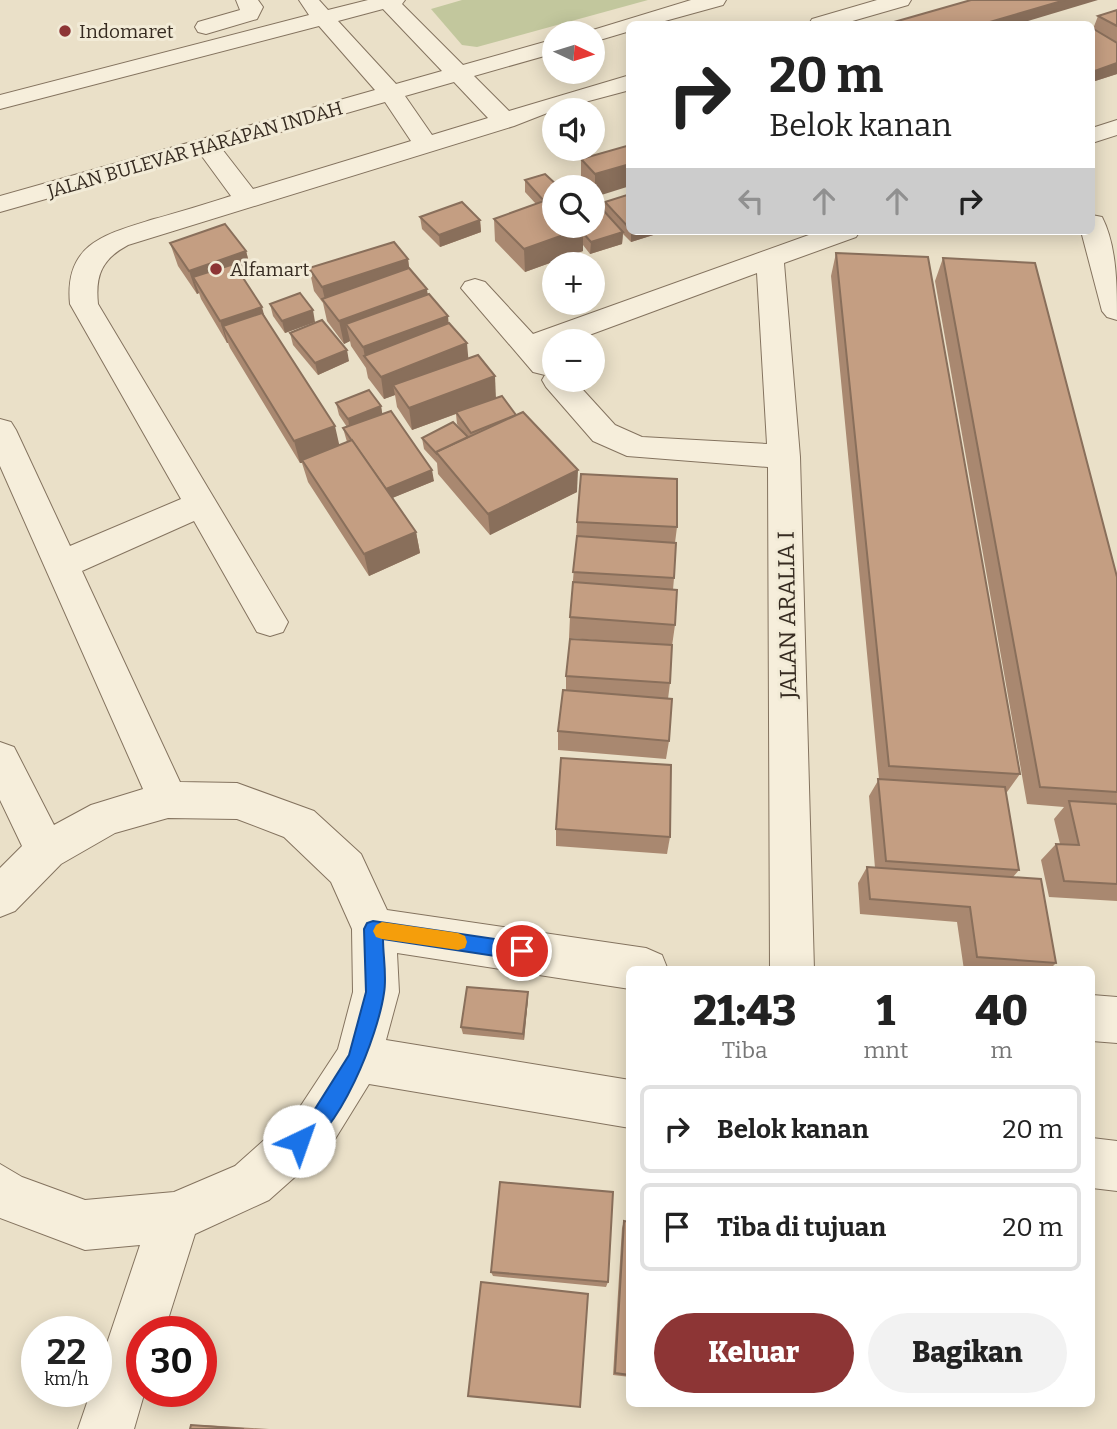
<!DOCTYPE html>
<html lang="id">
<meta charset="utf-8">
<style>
:root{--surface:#fff;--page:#f2f2f2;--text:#222;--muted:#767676;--line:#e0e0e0;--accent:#8d3535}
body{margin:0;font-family:Bitter,serif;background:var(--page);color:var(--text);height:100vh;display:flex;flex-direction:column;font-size:26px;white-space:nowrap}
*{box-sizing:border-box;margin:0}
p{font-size:23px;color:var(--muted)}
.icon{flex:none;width:38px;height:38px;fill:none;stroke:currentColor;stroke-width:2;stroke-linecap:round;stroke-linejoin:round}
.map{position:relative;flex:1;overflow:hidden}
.drawer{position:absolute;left:626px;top:966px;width:469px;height:441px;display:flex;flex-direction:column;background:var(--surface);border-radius:10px;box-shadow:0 4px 18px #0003}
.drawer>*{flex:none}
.banner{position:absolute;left:626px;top:21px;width:469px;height:214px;border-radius:10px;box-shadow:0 4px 18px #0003;background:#fff;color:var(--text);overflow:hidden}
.needle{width:46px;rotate:94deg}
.buttons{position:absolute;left:542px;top:21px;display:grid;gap:14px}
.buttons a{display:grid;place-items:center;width:63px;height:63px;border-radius:50%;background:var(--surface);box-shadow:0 4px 18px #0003;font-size:35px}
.speed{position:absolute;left:21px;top:1316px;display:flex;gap:14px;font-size:35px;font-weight:700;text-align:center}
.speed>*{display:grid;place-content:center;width:91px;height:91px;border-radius:50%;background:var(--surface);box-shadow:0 4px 18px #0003;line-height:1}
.speed small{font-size:18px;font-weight:400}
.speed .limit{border:10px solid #d22;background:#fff;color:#111}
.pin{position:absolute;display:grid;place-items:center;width:60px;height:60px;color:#fff;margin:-30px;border:4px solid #fff;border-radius:50%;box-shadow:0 2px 7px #0007}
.me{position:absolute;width:77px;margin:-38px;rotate:42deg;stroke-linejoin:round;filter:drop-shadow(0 0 5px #0008)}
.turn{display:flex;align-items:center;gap:24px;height:147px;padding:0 28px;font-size:32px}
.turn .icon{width:91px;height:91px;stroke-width:2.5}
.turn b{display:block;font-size:49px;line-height:60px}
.lanes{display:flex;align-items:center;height:66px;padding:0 28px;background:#0003;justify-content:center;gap:35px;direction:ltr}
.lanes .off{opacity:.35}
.eta{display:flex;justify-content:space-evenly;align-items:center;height:119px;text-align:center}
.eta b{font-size:42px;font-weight:800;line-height:49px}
.cta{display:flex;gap:14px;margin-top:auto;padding:14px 28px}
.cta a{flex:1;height:80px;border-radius:42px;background:var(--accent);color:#fff;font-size:28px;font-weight:800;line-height:80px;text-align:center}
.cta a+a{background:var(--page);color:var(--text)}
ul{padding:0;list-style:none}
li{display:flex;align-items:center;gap:21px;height:88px;margin:0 14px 10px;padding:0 14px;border:4px solid var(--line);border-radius:10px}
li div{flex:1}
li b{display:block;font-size:26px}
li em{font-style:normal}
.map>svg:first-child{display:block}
.green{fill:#c2c79d}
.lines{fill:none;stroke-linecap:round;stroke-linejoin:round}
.minor-casing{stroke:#84735f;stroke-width:2}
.minor{fill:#f6eedb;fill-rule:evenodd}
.wall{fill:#a98870}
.shaded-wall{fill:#896f5b}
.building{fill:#c49e82;stroke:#896f5b;stroke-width:2}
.route{fill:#1a73e8;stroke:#114b97;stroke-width:2}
.slow{fill:#f59e0b}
.poi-dot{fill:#8d3535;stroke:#f2ebd7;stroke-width:2.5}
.labels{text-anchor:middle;stroke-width:6;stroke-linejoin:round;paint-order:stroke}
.far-poi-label{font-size:19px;fill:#362b21;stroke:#f2ebd7;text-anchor:start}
.far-street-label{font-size:19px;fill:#362b21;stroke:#f2ebd7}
.street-label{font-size:23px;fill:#362b21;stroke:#f2ebd7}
</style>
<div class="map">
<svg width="1117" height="1429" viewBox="0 0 1117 1429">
<rect width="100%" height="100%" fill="#eae0c8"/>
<polygon class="green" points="462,0 648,0 477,47 462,45 431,9"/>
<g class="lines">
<defs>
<g id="minor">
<polygon points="236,0 258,0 263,7 257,19 206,34 198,32 195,27 198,22 240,10"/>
<path d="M299,0H319L328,10L368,0H405L402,4L463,65L555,39V53L474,76L509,111L630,75V90L555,110L514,126L128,245C102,259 95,275 98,304L288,622L283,632L270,636L257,632L194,521L82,571L180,782L237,783L314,811L361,854L387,910L646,948L662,955L668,970H630V989L397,953L399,992L386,1040L630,1080V1128L369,1084L332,1144L269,1200L195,1234L164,1332H142V1391H145L134,1429H78L91,1391H96V1376L140,1245L85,1250L0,1218V1164L22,1177L85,1200L174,1192L235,1166L298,1110L338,1049L353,992L352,929L331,882L284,837L237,819L168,818L115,833L61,864L15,911L0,917V868L22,846L0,800V742L14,747L54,825L91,805L143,789L0,466V419L11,422L16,430L70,546L181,499L70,304C64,243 106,234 154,219C180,212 205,204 231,196L201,155L0,212V196L375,90L319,26L0,109V95L309,15ZM383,9L442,71L396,84L338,21ZM454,82L488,118L432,135L405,96ZM385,102L411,141L253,189L222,149Z"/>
<polygon points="691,0 726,0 723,5 654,24 630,24 630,31 593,42 593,33 583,33"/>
<polygon points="877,0 911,0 908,5 842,24 809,24 812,19"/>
<polygon points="1117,120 1117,135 1092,143 1092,128"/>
<path d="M1092,215L1102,217C1117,246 1117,287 1117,320L1107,317L1102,311L1081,231H1092Z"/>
<path d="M820,231H860L856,237L784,263L800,457L814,970H770L768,467L627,456L593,441L546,387L542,380L545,375L533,372L461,288L465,282L475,279L485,282L533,334ZM757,273L767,444L642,437L615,425L574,380H555V358L548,350L555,348V341H573Z"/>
<polygon points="1092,995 1117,997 1117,1043 1092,1041"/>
<polygon points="1092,1138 1117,1141 1117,1191 1092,1188"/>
</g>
</defs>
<use href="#minor" class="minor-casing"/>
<use href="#minor" class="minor"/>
</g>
<g class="wall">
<polygon points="1117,10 1117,74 1092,82 1092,28 1093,29 1098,16"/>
<polygon points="630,145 595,197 593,195 593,187 586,187 581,182 581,159"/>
<polygon points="545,174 555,226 604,211 605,202 630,194 630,231 666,231 631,242 623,234 622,244 590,254 583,245 583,251 525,272 495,241 494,219 536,204 525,192 525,180"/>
<polygon points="420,217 480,220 481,232 440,247 422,229"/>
<polygon points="170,243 246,251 252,274 243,277 265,317 339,445 347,442 343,428 347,427 339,415 336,403 381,406 382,414 434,481 392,498 416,532 420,553 369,576 308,482 302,463 300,463 230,348 228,343 227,343 201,299 199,293 197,294 178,266"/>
<polygon points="836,253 1020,774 1007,792 1006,792 1019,870 1013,877 1056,963 1049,970 964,970 957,922 860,914 858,883 867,867 875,868 869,796 879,779 831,276"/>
<polygon points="943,258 1117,577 1117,901 1049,897 1041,860 1056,844 1060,844 1054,819 1064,807 1027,804 935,281"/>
<polygon points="408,259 409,268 449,323 468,358 496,398 516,415 577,492 490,535 438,474 437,463 424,449 422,438 463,432 457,424 456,414 412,430 397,407 395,395 384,399 368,378 366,368 351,346 350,341 344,344 327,321 323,303 314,291 309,268"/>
<polygon points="270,304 315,322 285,333 273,316"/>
<polygon points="290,333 349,361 318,375 293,345"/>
<polygon points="577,522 677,527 675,543 674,578 673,590 675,625 672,646 670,683 668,699 669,741 666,759 558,750 558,731 566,690 566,676 661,645 569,638 570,617 576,543"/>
<polygon points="556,829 670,837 667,854 556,846"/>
<polygon points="528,999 524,1040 463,1034 461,1027"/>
<polygon points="624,1221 630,1222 630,1377 613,1375 622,1228"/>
<polygon points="491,1272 608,1282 606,1287 493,1276"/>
<polygon points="191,1425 205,1425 269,1429 190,1429"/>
</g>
<g class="shaded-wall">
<polygon points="1065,0 1098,0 1018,24 983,24"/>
<polygon points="1117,63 1117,74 1092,82 1092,72"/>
<polygon points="630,164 630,186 595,197 595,174"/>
<polygon points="480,220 481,232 440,247 439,235"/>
<polygon points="583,228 583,251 525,272 524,249"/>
<polygon points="631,231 666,231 631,242"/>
<polygon points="623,232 622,244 590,254 591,242"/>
<polygon points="246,251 252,274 202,292 193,277 199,293 197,294 189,271"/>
<polygon points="408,259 411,282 326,304 322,287"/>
<polygon points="427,289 430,312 346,324 350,341 344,344 339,321"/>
<polygon points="262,307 268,330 223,326 228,343 227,343 220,321"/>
<polygon points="313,310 315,322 285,333 282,321"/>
<polygon points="448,316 450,339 365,357 363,347"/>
<polygon points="467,343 469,366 393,385 395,395 384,399 381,377"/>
<polygon points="347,350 349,361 318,375 315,363"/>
<polygon points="495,376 496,399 412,430 409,408"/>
<polygon points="381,406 383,418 350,431 348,419"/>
<polygon points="335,426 340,448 302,460 302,463 300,463 294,441"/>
<polygon points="432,470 434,481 385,501 383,490"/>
<polygon points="578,470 577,492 490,535 488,514"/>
<polygon points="416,532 420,553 369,576 364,554"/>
<polygon points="528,992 528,999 524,1040 523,1034"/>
</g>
<g class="building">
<polygon points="971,0 1065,0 983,24 887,24"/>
<polygon points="1117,10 1117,26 1098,16"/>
<polygon points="1092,28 1117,43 1117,63 1092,72"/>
<polygon points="630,145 630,164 595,174 581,159"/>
<polygon points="545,174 559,187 555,187 555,199 552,198 544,201 525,180"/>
<polygon points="630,194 630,229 605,202"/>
<polygon points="552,198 555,200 555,226 581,226 583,228 524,249 494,219"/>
<polygon points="593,199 623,232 591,242 583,233 583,228 581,226 593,226"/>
<polygon points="462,202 480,220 439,235 420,217"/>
<polygon points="225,224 246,251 189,271 170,243"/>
<polygon points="394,242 408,259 322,287 309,268"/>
<polygon points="836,253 928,257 1020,774 889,766"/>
<polygon points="943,258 1035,263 1117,577 1117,792 1040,787"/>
<polygon points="234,264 262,307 220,321 193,277"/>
<polygon points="409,268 427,289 339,321 322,299"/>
<polygon points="300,293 313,310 282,321 270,304"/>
<polygon points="429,294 448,316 363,347 346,324"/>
<polygon points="262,313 335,426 294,441 223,326"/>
<polygon points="322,320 347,350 315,363 290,333"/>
<polygon points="449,323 467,343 381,377 364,356"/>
<polygon points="478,355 495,376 409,408 393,385"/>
<polygon points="369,390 381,406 348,419 336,403"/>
<polygon points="502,396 516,415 471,433 456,412"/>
<polygon points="391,411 432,470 386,489 343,428"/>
<polygon points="523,412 578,470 488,514 436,452"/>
<polygon points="453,422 468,437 436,452 436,453 422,438"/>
<polygon points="352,440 416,532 364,554 302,460"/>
<polygon points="581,474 677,479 677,527 577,522"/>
<polygon points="577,536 676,543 674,578 573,572"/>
<polygon points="573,582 677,590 675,625 570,617"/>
<polygon points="570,639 672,645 670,683 566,676"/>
<polygon points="563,690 672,699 669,741 558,731"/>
<polygon points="561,758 671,765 670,837 556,829"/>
<polygon points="878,779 1005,787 1019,870 886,861"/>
<polygon points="1069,801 1117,804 1117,884 1064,881 1056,844 1079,845"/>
<polygon points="867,867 1041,879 1056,963 977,957 970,907 870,899"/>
<polygon points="467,987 528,992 523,1034 461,1027"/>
<polygon points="500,1182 613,1192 608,1282 491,1272"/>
<polygon points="624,1221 630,1222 630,1375 615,1373"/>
<polygon points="481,1282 588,1294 580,1407 468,1396"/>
<polygon points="191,1425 244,1429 190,1429"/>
</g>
<path class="route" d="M373,921L522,943L529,945L531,951L529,957L522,960L383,939C383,956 387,976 384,993C378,1035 340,1134 299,1151L292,1148L289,1141L292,1134L308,1120L349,1055L366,992L364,929L367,923Z"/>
<polygon class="slow" points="382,922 458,933 465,936 467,942 465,948 458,950 382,939 376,937 373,931 376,925"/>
<g class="poi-dot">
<circle cx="65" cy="31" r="7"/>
<circle cx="216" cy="269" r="7"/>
</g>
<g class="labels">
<g class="far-poi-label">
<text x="79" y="38">Indomaret</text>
<text x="230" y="276">Alfamart</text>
</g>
<g class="far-street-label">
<text transform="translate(195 149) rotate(-16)" y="7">JALAN BULEVAR HARAPAN INDAH</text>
</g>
<g class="street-label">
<text transform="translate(787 615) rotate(-91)" y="8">JALAN ARALIA I</text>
</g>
</g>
</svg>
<div class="buttons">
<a><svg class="needle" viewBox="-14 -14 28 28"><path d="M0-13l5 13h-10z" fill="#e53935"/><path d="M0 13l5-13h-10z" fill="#767676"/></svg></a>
<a><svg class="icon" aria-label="sound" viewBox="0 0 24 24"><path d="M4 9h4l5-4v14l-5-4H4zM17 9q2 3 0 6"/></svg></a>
<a><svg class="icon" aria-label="search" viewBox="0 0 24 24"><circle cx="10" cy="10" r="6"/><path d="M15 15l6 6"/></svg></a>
<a>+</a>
<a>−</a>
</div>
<div class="speed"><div>22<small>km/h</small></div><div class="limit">30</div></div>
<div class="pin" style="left:522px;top:951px;background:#d93025"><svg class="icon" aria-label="arrive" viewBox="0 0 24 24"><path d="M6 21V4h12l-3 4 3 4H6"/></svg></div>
<svg class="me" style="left:299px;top:1141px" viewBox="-20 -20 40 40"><circle r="19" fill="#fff"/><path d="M0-13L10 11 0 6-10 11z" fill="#1a73e8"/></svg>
<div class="banner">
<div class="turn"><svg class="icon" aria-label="right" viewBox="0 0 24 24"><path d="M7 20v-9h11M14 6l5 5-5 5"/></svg><div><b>20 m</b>Belok kanan</div></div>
<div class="lanes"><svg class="icon off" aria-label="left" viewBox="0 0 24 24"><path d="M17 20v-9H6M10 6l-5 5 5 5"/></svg><svg class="icon off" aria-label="ahead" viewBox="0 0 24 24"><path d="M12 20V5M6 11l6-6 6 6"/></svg><svg class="icon off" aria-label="ahead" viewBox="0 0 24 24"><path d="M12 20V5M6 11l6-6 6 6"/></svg><svg class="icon" aria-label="right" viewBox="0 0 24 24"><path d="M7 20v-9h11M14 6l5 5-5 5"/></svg></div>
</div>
<section class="drawer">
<div class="eta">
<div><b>21:43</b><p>Tiba</p></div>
<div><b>1</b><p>mnt</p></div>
<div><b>40</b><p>m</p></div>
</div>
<ul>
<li><svg class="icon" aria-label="right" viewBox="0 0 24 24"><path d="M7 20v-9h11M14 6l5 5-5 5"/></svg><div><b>Belok kanan</b></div><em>20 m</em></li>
<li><svg class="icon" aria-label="arrive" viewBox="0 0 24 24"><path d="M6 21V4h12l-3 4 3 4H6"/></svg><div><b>Tiba di tujuan</b></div><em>20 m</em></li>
</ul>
<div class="cta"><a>Keluar</a><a>Bagikan</a></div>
</section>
</div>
